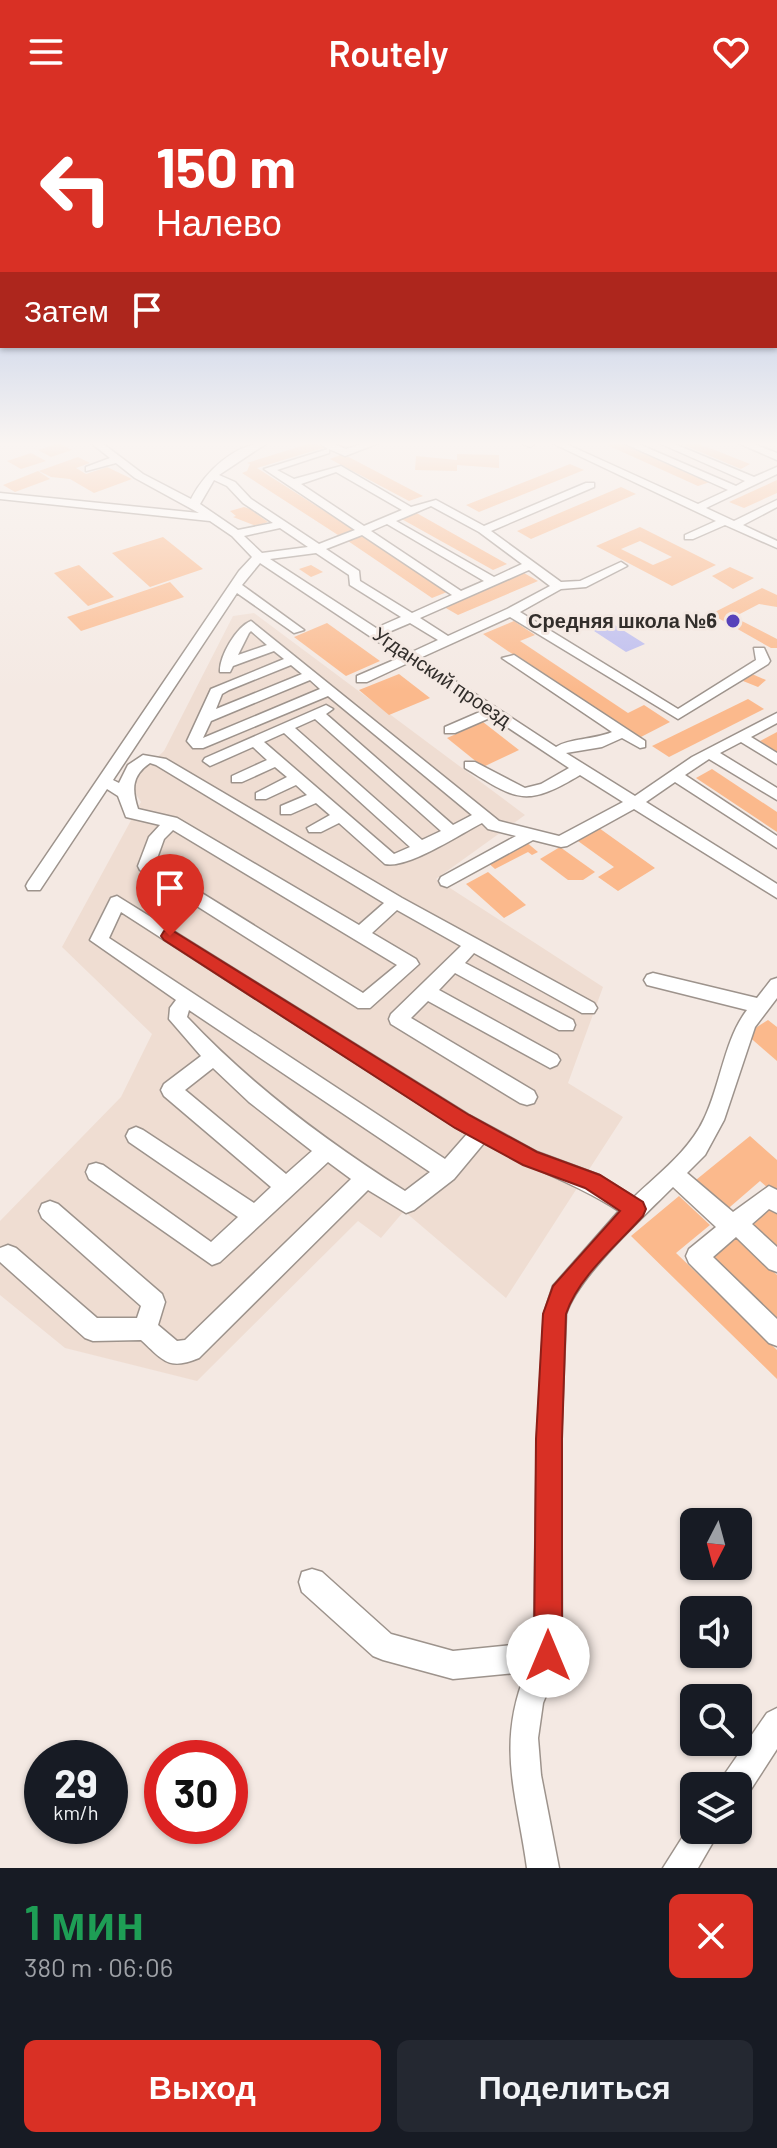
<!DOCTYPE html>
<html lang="ru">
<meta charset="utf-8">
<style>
:root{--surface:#171b24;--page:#242831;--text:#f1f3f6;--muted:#9ea1a6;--accent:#d93025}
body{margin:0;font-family:Barlow,sans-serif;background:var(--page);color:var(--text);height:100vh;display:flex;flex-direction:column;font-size:30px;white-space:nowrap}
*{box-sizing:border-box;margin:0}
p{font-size:26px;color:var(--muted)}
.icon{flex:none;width:44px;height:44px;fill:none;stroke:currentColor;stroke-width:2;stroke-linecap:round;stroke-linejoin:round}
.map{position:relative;height:1764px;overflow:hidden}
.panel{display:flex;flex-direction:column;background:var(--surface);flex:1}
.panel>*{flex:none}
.guide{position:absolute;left:0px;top:0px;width:778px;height:244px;box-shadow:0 2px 6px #0004;background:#d93025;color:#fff;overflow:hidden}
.needle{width:52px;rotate:186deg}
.controls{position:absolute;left:680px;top:1404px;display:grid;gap:16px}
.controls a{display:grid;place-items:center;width:72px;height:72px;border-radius:12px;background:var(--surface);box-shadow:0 2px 6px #0004;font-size:40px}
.speed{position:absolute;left:24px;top:1636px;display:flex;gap:16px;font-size:40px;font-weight:700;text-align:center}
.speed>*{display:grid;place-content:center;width:104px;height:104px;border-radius:50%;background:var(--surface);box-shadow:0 2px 6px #0004;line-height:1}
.speed small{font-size:20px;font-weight:400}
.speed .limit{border:12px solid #d22;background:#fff;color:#111}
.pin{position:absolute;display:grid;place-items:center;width:68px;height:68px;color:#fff;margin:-82px -34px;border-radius:50% 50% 50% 0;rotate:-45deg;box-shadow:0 0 8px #0007}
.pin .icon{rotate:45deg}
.me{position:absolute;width:88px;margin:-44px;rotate:0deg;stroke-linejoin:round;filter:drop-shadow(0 0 6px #0008)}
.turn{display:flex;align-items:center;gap:28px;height:168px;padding:0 24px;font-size:36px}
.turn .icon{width:104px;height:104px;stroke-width:2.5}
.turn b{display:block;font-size:56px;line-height:68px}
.then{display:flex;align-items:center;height:76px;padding:0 24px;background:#0003;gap:16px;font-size:30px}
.round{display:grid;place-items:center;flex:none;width:84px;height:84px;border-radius:12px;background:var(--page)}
.headline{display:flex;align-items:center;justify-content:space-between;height:136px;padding:0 24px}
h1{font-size:48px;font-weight:600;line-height:60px;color:#1e9e55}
.action{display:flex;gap:16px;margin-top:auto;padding:16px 24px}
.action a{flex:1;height:92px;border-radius:12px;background:var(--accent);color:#fff;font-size:32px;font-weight:600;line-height:92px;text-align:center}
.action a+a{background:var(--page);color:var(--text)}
header{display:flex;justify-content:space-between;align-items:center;height:104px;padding:0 24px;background:var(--accent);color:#fff;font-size:36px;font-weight:600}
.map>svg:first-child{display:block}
.built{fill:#efddd2}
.green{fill:#bcbcef}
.building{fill:#fbb98c;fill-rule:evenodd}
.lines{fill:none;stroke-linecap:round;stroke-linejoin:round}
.minor-casing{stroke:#9d938c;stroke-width:3}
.minor{fill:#fff;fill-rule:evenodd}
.route{fill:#d93025;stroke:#8d1f18;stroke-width:2}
.poi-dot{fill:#5642ba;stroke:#f4e9e3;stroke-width:3}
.labels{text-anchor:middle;stroke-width:6;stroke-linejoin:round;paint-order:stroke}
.far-poi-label{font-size:20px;font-weight:bold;fill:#322e2b;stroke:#f4e9e3;text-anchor:end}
.far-street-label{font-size:20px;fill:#322e2b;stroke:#f4e9e3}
</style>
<header><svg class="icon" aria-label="menu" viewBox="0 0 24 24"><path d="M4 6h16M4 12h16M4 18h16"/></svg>Routely<svg class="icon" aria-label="heart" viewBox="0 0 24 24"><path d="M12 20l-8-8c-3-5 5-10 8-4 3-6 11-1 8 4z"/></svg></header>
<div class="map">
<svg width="777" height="1764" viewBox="0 0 777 1764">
<rect width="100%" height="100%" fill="#f4e9e3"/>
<polygon class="built" points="254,509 525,711 436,775 603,883 568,979 623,1013 506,1194 404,1107 381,1134 358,1117 197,1277 65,1244 0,1191 0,1117 121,993 152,930 62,843 141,698 129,679 164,647 233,512"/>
<polygon class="green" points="610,518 645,540 626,548 591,525"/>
<g class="building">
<polygon points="59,339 72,346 51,353 38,346"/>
<polygon points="311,339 326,343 257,364 354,426 338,431 242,369 247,367 250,360 247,359"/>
<polygon points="613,339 621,339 710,378 698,382 607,341"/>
<polygon points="679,339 697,339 750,360 741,365"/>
<polygon points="31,349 46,357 21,365 7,357"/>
<polygon points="343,350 423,392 409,397 330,355"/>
<polygon points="457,350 499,351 499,364 457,361 457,367 415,366 416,352 457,356"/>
<polygon points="78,353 90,359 76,364 86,370 107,363 132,375 94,389 70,375 51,373 39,367"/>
<polygon points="570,360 584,366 479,408 466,401"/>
<polygon points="38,367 50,375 15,388 3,381"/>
<polygon points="777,376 777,389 744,404 729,398"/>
<polygon points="621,383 636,390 531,435 517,427"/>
<polygon points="244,403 250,405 268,418 256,422 233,413 236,412 230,407"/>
<polygon points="413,407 507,460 493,466 398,413"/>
<path d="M640,423L716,461L672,482L596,442ZM640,437L672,453L653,461L621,445Z"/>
<polygon points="362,432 447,488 432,494 348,437"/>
<polygon points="163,433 203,465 150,483 112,449"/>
<polygon points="79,461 114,493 88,502 54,469"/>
<polygon points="311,461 323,468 311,473 299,465"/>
<polygon points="730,463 754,474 733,485 712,472"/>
<polygon points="524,469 538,477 458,511 444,503"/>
<polygon points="170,478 184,493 81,527 67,513"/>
<polygon points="762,484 777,491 777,503 759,500 734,513 777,535 777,544 771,544 711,510"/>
<polygon points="514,517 535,531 520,537 628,609 644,601 670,618 637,635 483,530"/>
<polygon points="327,519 380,557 346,572 294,533"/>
<polygon points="399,570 430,594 389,611 359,586"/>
<polygon points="752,570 766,576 758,583 743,577"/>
<polygon points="748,595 764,605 669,653 652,642"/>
<polygon points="483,618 519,646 483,663 447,634"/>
<polygon points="777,628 777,648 760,637"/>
<polygon points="712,665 777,708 777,728 696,674"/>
<polygon points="599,724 655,764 618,787 598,773 614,763 578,737"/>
<polygon points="525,737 538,748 532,751 528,748 495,765 486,757"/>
<polygon points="560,743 595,768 583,776 568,776 540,755"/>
<polygon points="488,768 526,801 504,814 466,780"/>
<polygon points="768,916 777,923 777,957 746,930"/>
<polygon points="750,1032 777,1056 777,1092 760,1077 723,1109 691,1080"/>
<polygon points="679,1092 710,1121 676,1149 777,1246 777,1275 631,1132"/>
<polygon points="772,1104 777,1108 777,1148 750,1123"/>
<polygon points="734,1130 777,1171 777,1217 709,1151"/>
</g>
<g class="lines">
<defs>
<g id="minor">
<path d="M91,339H102L143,370L191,395C205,368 235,339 267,339L219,371L235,378L251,395L319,440L355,426L264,365L328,345L319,339H331L346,345L365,339H379L345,352L329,345V349L277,366L294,375L341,362L411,403L436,396L484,422L586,379H594V383L491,427L561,478L580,477L621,458L627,462L586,483L561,485L520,508L678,605L756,556L754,544H764L770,557L768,560L678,615L510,513L420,554L556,643C570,634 593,636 612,628L502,554L514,551L645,637V643L640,644L622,634L602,643L566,649L635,692L692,653L777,609V619L751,633L777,649V660L741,638L720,649L777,684V696L709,655L685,671L777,732V744L675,678L646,698L777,780V794L634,705L567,742L561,743L533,736L447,783L441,781L439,777L441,773L516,732L488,725L482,719C460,730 408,765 385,760L339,719L321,728H309L307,724L330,711L316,699L291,710H281V702L307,691L296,681L266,695H256V689L287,673L275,663L242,678H232V672L267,656L253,643L210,662L203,657L205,654L326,601L333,605L326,610L453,721L472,711L328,592L203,644H193L187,637L211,585L284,555L274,547L233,562L230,568H220C219,553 236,523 251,517L499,717L559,732L623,698L580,671C525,704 517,696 465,664V658H475L525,684L541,680L569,664L492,613L455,629H445V623L482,607L410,558L367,578H357V572L401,553L260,459L242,481L304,526L294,529L237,489L113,676L119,679L128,661L143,651L166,655L402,794L594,899L597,904L594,909H582L474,849L465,859L573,916L575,921L573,926H559L455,869L439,886L557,951L560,956L557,961L550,964L428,897L411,914L534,987L537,993L534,999L527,1001L520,999L391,920L389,915L391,910L461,842L397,806L372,829L416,855L419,860L370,904H358L140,766L138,762L149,733L160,721L126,713L118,692L107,685L40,786H28L26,782L28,778L239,467L252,453L232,432L210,417L0,395V389L199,409L135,374L116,359L86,367V363L110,354ZM336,368L402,406L364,422L301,380ZM214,376L227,382L243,399L273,419L238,426L200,400ZM431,402L479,428L522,460L494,473L396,417ZM387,420L484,477L461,487L371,427ZM280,424L308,443L262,449L244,432ZM362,431L452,491L412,509L360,477L359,467L326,445ZM316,449L349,471L350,481L401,513L376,524L270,455ZM529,466L550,482L507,505L448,532L420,514ZM410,519L438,536L412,548L384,530ZM251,527L267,541L238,551L249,529ZM291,561L302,570L216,605L222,590L229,586ZM310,576L320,585L203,634L211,617ZM315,615L441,727L422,736L295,624ZM284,629L410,743L394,750L264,638ZM150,659L156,661L384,799L359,821L177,714L138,705C132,686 131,672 150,659ZM173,726L397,861L363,889L155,760L164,735Z"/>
<polygon points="521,339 534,339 535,340 530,343"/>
<polygon points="552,339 564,339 698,400 728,386 623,339 636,339 736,382 745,377 659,339 672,339 754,373 777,363 777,370 706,404 734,417 777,396 777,403 743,421 777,437 777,444 725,421 693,435 685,435 685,431 716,417"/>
<polygon points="738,339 751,339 777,349 777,356"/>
<path d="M117,792L469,1011L537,1048L599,1071L634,1093C659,1069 689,1047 704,1015C721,980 724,936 747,906L647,881L644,876L647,871L653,869L757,894L771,876L777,874V894L755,923L724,1016L705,1051L687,1069L733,1108L769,1082L777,1086V1109L769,1105L752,1120L777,1143V1168L769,1165L736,1133L713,1153L777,1215V1242L769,1239L689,1159L686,1152L689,1145L716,1123L673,1083C644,1112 578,1172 566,1210L561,1335L562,1552L543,1599L538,1634L541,1671L559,1764H527C517,1691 496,1641 526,1568L453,1575L383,1556L373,1552L302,1488L299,1478L302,1468L312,1465L322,1468L391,1530L453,1547L534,1539L537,1335L544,1210L553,1182L619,1107C576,1079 529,1064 484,1039L454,1075L414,1106L406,1109L368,1086L199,1254C168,1267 163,1256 141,1236L93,1237L85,1234L0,1158V1144L8,1141L16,1144L97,1214H137L141,1202L42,1114L39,1107L42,1100L50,1097L58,1100L162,1190L165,1198L158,1221L177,1237L185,1236L351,1075L328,1058L220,1158L212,1161L89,1075L86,1068L89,1061L96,1059L103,1061L211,1138L238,1113L129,1038L126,1032L129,1026L136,1023L143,1026L254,1099L271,1083L164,992L161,986L164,980L201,952L169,915L170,904L176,896L90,836L111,794ZM121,808L455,1023L467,1030L445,1055L109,834ZM189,906L430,1068L405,1087C326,1037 252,982 187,913ZM213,964L249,998L312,1047L286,1070L185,986Z"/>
<polygon points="777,1604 777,1645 746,1693 738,1696 738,1682 720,1682 724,1671 767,1609"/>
<polygon points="694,1715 694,1726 720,1726 698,1764 663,1764"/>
</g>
</defs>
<use href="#minor" class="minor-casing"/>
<use href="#minor" class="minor"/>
</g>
<linearGradient id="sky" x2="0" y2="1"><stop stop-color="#85a6df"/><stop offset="0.58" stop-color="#faf5f2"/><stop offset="1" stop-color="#faf5f2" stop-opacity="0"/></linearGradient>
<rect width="777" height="586" fill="url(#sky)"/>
<path class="route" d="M170,825L469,1011L537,1048L600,1071L643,1098L646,1105L643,1112C617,1141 578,1173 566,1210L562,1335V1552L558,1562L548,1566L538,1562L534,1552L536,1335L543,1210L553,1182L620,1107L585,1084L523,1061L455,1024L164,836L161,832L164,827Z"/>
<circle class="poi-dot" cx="733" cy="517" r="8"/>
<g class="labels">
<g class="far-poi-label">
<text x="717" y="524">Средняя школа №6</text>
</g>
<g class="far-street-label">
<text transform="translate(442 573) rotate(34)" y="7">Угданский проезд</text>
</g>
</g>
</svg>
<div class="controls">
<a><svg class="needle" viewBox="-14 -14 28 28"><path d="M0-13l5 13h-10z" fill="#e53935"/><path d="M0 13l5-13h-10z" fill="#9ea1a6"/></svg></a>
<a><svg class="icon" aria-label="sound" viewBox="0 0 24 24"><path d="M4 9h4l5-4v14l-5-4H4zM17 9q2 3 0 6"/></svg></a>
<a><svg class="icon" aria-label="search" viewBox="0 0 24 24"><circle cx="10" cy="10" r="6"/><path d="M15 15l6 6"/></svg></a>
<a><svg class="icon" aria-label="layers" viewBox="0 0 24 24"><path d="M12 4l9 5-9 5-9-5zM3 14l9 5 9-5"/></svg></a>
</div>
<div class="speed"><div>29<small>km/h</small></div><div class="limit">30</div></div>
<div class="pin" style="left:170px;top:832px;background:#d93025"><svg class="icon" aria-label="arrive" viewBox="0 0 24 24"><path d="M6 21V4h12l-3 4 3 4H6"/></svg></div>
<svg class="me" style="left:548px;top:1552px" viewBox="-20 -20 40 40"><circle r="19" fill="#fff"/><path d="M0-13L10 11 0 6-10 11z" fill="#d93025"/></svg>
<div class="guide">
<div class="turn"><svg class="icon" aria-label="left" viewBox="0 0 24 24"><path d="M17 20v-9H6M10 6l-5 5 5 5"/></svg><div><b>150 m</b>Налево</div></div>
<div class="then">Затем<svg class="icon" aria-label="arrive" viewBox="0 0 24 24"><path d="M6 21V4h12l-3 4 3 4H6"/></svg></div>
</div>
</div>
<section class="panel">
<div class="headline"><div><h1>1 мин</h1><p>380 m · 06:06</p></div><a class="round" style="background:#d93025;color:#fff"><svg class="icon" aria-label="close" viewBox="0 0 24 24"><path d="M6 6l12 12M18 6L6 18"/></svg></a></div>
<div class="action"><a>Выход</a><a>Поделиться</a></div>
</section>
